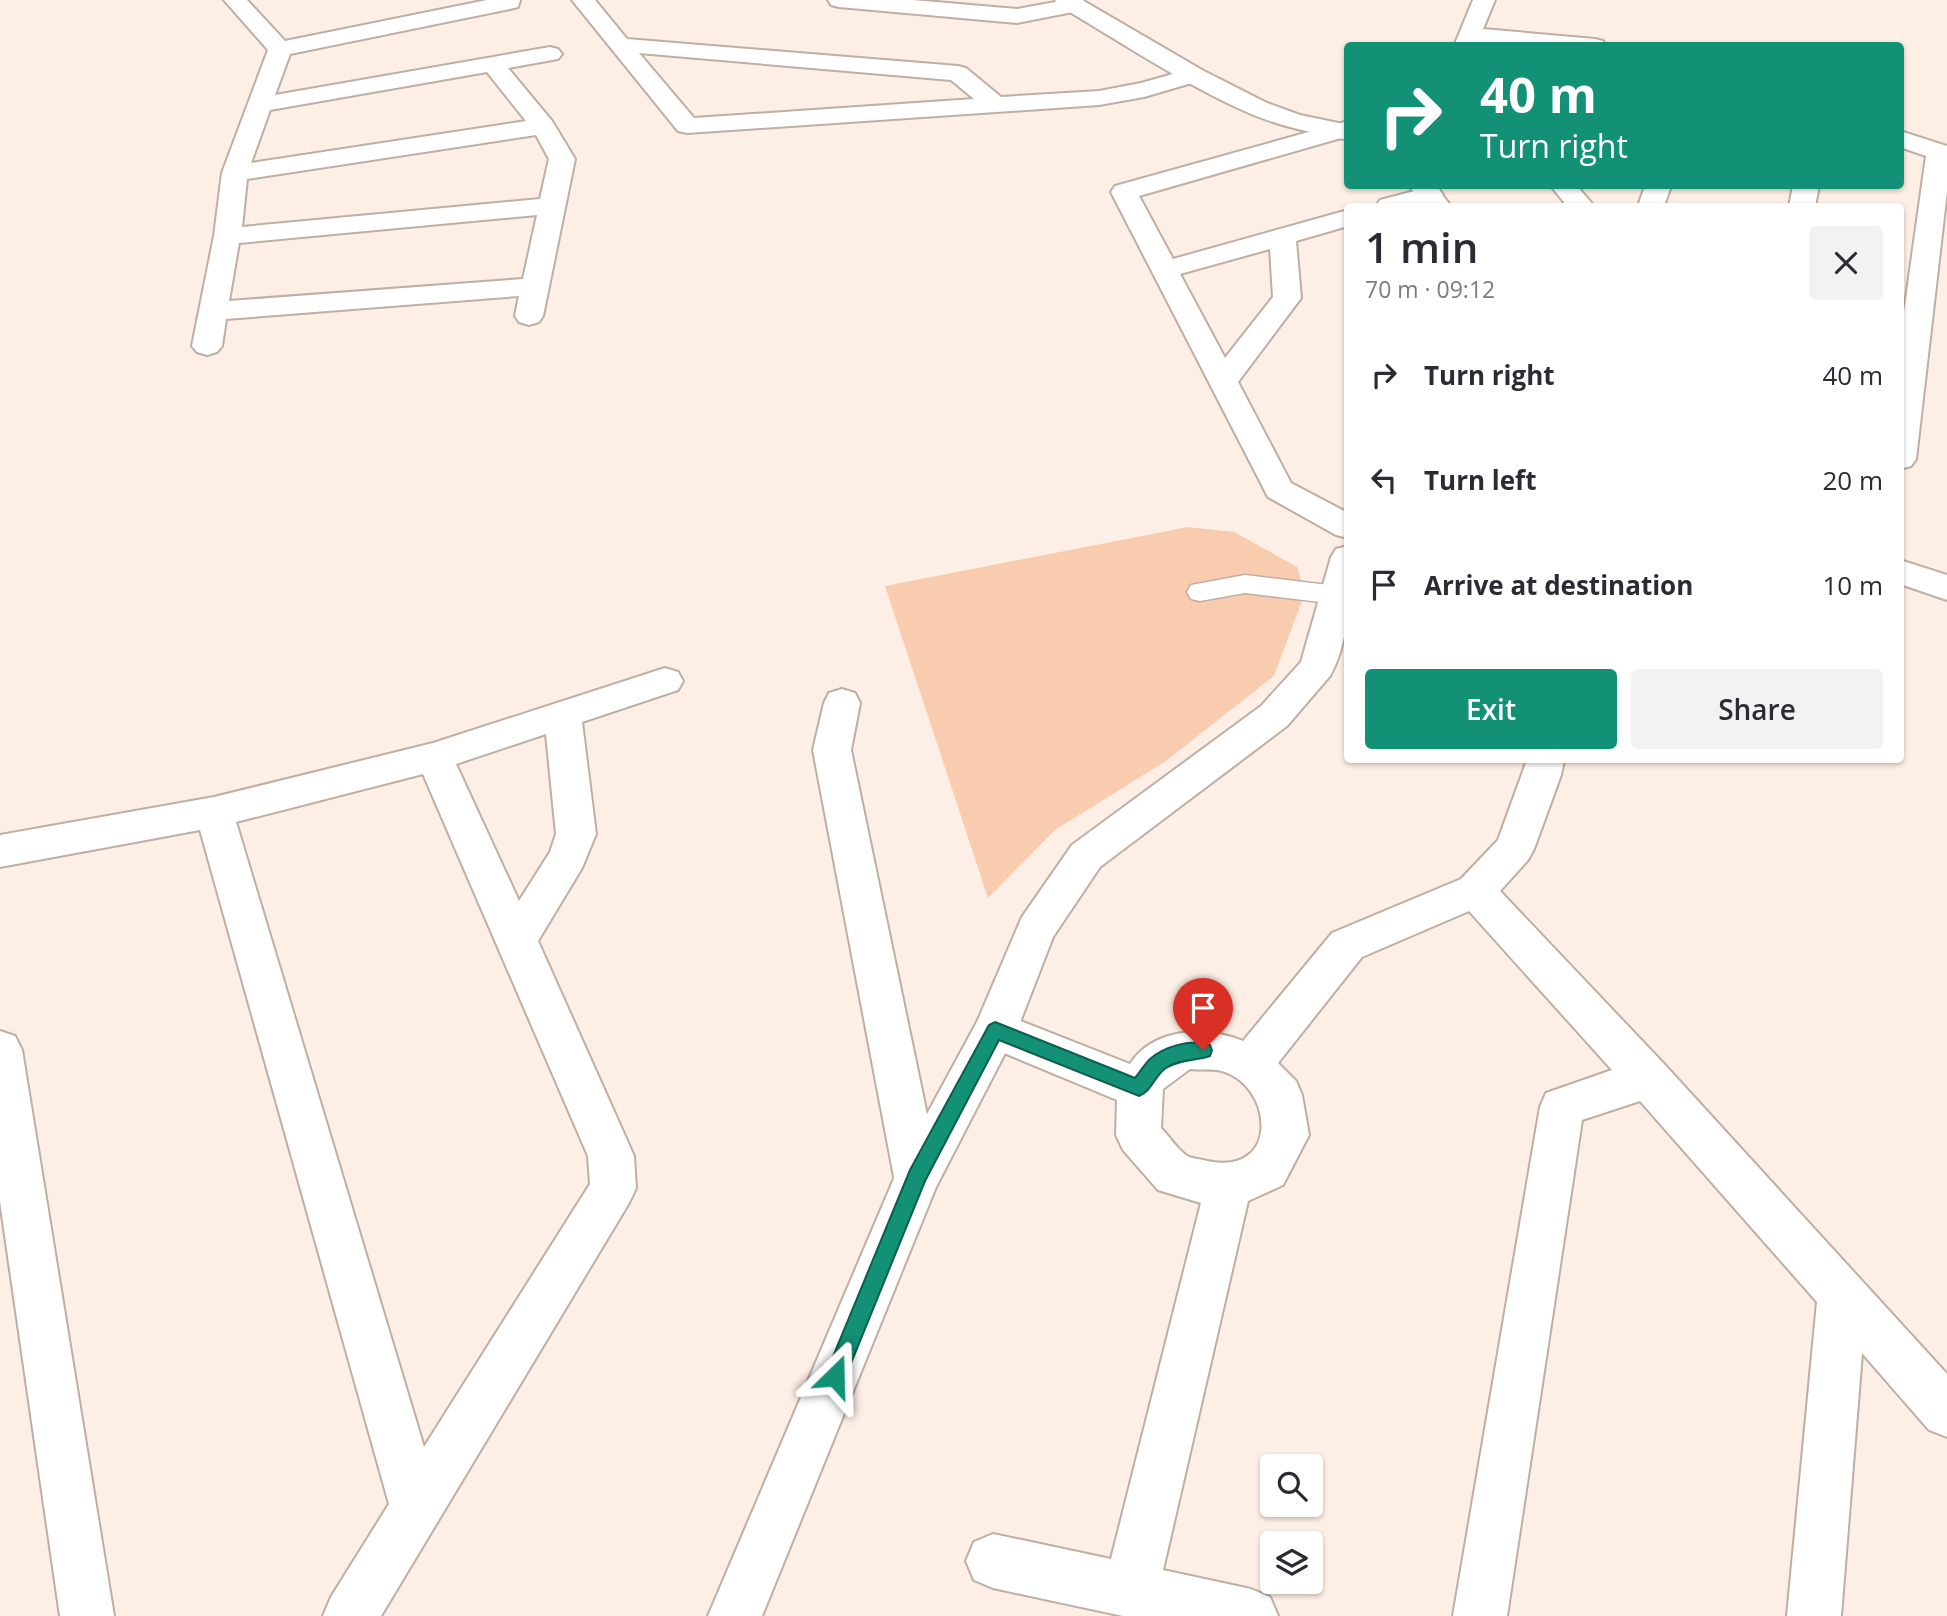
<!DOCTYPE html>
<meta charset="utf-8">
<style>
:root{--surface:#fff;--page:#f2f2f3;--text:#2b2b33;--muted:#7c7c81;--accent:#129177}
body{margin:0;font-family:"Open Sans",sans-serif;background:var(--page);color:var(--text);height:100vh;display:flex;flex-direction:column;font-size:26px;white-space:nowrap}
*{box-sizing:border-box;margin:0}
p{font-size:23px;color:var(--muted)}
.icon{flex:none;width:38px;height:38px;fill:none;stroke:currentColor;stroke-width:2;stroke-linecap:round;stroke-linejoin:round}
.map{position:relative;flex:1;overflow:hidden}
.panel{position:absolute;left:1344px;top:203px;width:560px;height:560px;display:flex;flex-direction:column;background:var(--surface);border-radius:7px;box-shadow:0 2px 5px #0004}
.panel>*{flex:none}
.top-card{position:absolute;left:1344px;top:42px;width:560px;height:147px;border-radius:7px;box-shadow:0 2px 5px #0004;background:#129177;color:#fff;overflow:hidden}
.fabs{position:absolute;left:1260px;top:1454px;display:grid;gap:14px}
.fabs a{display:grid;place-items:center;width:63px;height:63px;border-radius:7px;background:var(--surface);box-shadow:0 2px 5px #0004;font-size:35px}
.pin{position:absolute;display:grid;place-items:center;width:60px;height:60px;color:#fff;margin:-72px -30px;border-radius:50% 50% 50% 0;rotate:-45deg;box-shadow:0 0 7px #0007}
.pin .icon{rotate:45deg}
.me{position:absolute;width:77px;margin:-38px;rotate:22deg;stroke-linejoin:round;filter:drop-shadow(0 0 5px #0008)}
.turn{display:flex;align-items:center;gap:24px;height:147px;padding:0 21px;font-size:32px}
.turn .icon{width:91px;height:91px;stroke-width:2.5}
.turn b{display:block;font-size:49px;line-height:60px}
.round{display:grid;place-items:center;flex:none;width:74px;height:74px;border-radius:7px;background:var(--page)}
.head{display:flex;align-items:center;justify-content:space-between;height:119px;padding:0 21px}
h1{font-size:42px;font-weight:600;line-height:52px}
.primary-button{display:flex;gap:14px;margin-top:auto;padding:14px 21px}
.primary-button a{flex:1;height:80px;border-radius:7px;background:var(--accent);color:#fff;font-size:28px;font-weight:600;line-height:80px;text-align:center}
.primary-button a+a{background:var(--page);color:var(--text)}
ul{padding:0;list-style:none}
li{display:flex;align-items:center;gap:21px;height:105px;padding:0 21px}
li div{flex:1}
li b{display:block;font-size:26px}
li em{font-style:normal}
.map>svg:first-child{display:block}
.green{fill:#faccaf}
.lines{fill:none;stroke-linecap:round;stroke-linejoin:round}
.lane-casing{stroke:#bfaea3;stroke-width:3}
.street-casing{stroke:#bfaea3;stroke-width:4}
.secondary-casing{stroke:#bfaea3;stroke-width:4}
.lane{fill:#fff;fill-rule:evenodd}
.street{fill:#fff;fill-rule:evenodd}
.secondary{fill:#fff;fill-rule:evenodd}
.route{fill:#129177;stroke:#0c5e4d;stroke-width:2}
</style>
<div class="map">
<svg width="1947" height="1616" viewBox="0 0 1947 1616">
<rect width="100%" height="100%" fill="#feefe6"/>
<polygon class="green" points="1188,527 1234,532 1297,567 1305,593 1274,676 1166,761 1055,830 988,898 885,586"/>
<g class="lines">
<defs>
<polygon id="lane" points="1245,575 1337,586 1346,588 1348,600 1337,604 1245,593 1200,601 1191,599 1187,592 1191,585"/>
<g id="street">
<path d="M224,0H247L285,41L487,0H520L518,7L510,9L290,54L275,95L550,47L558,49L562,54L558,59L508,68L552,121L575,159L543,316L539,322L529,325L519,322L515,316L519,296L226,319L222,346L217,352L207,355L197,352L192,346L214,236L222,173L268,50ZM487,72L526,121L251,163L270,110ZM536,135L549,159L540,199L242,227L247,179ZM537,215L523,279L229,301L239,243Z"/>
<path d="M572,0H595L627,39L958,66L966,68L1001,97L1099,91L1141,83L1194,68L1202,70L1206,75L1202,80L1144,97L1099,105L687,133L678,131ZM639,53L951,80L974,99L694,118Z"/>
<polygon points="828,0 913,0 1017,9 1066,0 1083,0 1086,5 1083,10 1017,23 839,7 831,5"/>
<polygon points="1473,0 1495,0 1483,29 1595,39 1603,41 1606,46 1511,46 1478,43 1477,46 1454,46"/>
<path d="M1348,121V136L1139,196L1173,259L1348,210V226L1296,241L1301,298L1238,382L1291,483L1348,513V538L1336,535L1268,497L1111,192L1115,186ZM1270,249L1273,297L1225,358L1180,274Z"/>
<polygon points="1900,131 1947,146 1947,191 1916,459 1911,466 1900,469 1900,341 1926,156 1900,147"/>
<polygon points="1551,186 1577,186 1594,206 1567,206"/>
<polygon points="1645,186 1671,186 1664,206 1638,206"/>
<polygon points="1793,186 1819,186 1815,206 1789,206"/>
<polygon points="1430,187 1439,189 1443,195 1439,201 1417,206 1376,206 1380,200"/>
<polygon points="1900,560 1947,575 1947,600 1900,584"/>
<path d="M665,668L678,672L683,681L678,690L582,722L596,834L582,868L538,941L634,1156L636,1188L629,1203L381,1616H323L331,1597L389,1504L200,830L0,867V835L214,797L433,743ZM546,734L556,834L550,852L519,901L456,764ZM423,774L588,1156L590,1184L424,1447L236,822Z"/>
<polygon points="842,689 855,693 860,703 851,750 940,1177 933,1192 917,1199 901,1192 894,1177 813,750 824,703 829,693"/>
<path d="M1527,760H1564L1561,775L1534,849L1528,860L1500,891L1664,1064L1947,1374V1437L1929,1430L1862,1353L1841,1616H1787L1817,1302L1640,1101L1582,1120L1507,1616H1453L1540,1107L1546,1093L1612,1070L1469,911L1362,957L1278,1063L1296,1081L1302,1095L1309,1135L1283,1185L1248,1201L1163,1570L1251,1589L1270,1597L1278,1616H1123L993,1588L974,1580L966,1561L974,1542L993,1534L1111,1559L1201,1203L1158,1190L1123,1150L1116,1135L1117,1100L980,1043L973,1030L980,1017L995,1011L1130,1064C1154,1027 1207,1026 1243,1041L1332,933L1461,879L1498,840ZM1190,1069C1198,1070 1208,1069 1217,1070C1273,1080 1283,1177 1207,1161C1201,1159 1192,1159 1187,1156C1177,1149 1169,1136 1161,1128L1163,1089Z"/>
<polygon points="0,1031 15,1036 22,1050 114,1616 60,1616 0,1201"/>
</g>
<g id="secondary">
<path d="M1055,0H1082L1202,70L1267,103L1300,115L1348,125V140C1314,133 1281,127 1249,113C1183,84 1121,42 1058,5Z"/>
<polygon points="1409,186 1435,186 1451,206 1425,206"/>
<path d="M1348,546C1348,589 1352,637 1330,676L1287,726L1100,867L1053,937L1017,1030L936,1187L762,1616H708L901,1162L977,1022L1022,917L1072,845L1261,706L1301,662L1331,557L1336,549Z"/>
</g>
</defs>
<use href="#lane" class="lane-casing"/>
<use href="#street" class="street-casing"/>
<use href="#secondary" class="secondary-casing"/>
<use href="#lane" class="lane"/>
<use href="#street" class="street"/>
<use href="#secondary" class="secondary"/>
</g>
<path class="route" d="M995,1022L1135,1078C1140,1072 1144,1065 1150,1059C1163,1047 1192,1038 1210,1045L1212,1050L1210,1056C1195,1061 1180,1059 1166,1068C1155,1075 1152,1091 1139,1096L999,1040L925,1181L843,1383L835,1386L828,1383L825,1376L910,1170L989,1025Z"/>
</svg>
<div class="fabs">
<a><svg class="icon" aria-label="search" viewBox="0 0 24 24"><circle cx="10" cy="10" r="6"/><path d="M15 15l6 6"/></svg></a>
<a><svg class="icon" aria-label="layers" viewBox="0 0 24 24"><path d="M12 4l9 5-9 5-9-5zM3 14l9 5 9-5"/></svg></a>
</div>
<div class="pin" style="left:1203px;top:1050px;background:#d93025"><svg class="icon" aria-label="arrive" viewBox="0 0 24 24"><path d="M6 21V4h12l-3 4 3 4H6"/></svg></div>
<svg class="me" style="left:835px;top:1376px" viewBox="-20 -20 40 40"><path d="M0-17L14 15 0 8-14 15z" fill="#129177" stroke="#fff" stroke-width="4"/></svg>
<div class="top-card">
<div class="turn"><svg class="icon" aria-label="right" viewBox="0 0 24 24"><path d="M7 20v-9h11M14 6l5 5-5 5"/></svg><div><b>40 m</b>Turn right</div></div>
</div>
<section class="panel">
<div class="head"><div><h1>1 min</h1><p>70 m · 09:12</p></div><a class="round"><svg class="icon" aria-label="close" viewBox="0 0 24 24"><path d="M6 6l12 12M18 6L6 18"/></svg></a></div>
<ul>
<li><svg class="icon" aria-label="right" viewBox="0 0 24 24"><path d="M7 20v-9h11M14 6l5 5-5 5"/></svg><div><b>Turn right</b></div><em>40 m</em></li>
<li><svg class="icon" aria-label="left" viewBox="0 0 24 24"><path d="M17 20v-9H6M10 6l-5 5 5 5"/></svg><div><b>Turn left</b></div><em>20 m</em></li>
<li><svg class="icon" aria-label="arrive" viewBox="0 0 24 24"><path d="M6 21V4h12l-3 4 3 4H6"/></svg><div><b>Arrive at destination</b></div><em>10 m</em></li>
</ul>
<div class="primary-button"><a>Exit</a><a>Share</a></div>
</section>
</div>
